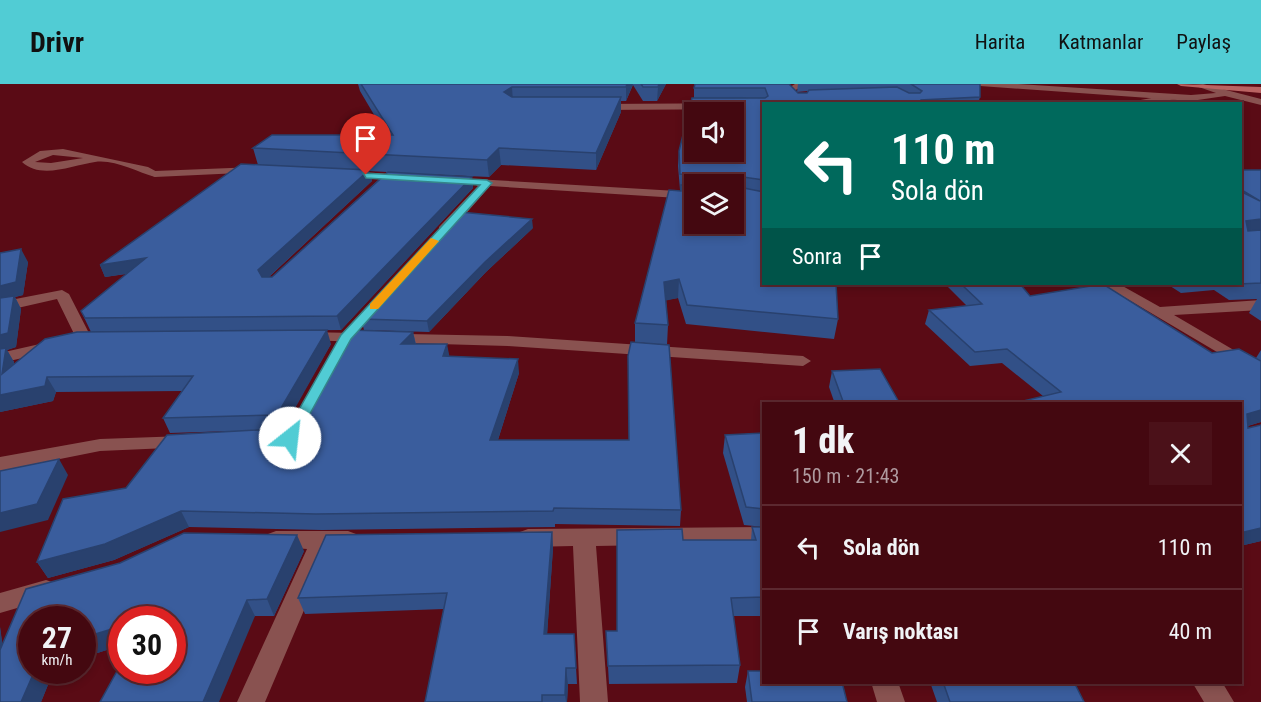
<!DOCTYPE html>
<html lang="tr">
<meta charset="utf-8">
<style>
:root{--surface:#440810;--page:#4b1119;--text:#f1f3f6;--muted:#af9a9f;--line:#5c2930;--accent:#51ccd4}
body{margin:0;font-family:"Roboto Condensed",sans-serif;background:var(--page);color:var(--text);height:100vh;display:flex;flex-direction:column;font-size:22px;white-space:nowrap}
*{box-sizing:border-box;margin:0}
p{font-size:20px;color:var(--muted)}
.icon{flex:none;width:33px;height:33px;fill:none;stroke:currentColor;stroke-width:2;stroke-linecap:round;stroke-linejoin:round}
.map{position:relative;flex:1;overflow:hidden}
.sheet{position:absolute;left:762px;top:318px;width:480px;height:282px;display:flex;flex-direction:column;background:var(--surface);border-radius:0px;box-shadow:0 3px 9px #0003,0 0 0 2px var(--line)}
.sheet>*{flex:none}
.guide{position:absolute;left:762px;top:18px;width:480px;height:183px;border-radius:0px;box-shadow:0 3px 9px #0003,0 0 0 2px var(--line);background:#00695c;color:#fff;overflow:hidden}
.tools{position:absolute;left:684px;top:18px;display:grid;gap:12px}
.tools a{display:grid;place-items:center;width:60px;height:60px;border-radius:0px;background:var(--surface);box-shadow:0 3px 9px #0003,0 0 0 2px var(--line);font-size:30px}
.speed{position:absolute;left:18px;top:522px;display:flex;gap:12px;font-size:30px;font-weight:700;text-align:center}
.speed>*{display:grid;place-content:center;width:78px;height:78px;border-radius:50%;background:var(--surface);box-shadow:0 3px 9px #0003,0 0 0 2px var(--line);line-height:1}
.speed small{font-size:15px;font-weight:400}
.speed .limit{border:9px solid #d22;background:#fff;color:#111}
.pin{position:absolute;display:grid;place-items:center;width:51px;height:51px;color:#fff;margin:-62px -26px;border-radius:50% 50% 50% 0;rotate:-45deg;box-shadow:0 0 6px #0007}
.pin .icon{rotate:45deg}
.me{position:absolute;width:66px;margin:-33px;rotate:29deg;stroke-linejoin:round;filter:drop-shadow(0 0 4px #0008)}
.turn{display:flex;align-items:center;gap:21px;height:126px;padding:0 30px;font-size:27px}
.turn .icon{width:78px;height:78px;stroke-width:2.5}
.turn b{display:block;font-size:42px;line-height:51px}
.then{display:flex;align-items:center;height:57px;padding:0 30px;background:#0003;gap:12px;font-size:22px}
.round{display:grid;place-items:center;flex:none;width:63px;height:63px;border-radius:0px;background:var(--page)}
.overview{display:flex;align-items:center;justify-content:space-between;height:102px;padding:0 30px}
h1{font-size:36px;font-weight:800;line-height:45px}
ul{padding:0;list-style:none}
li{display:flex;align-items:center;gap:18px;height:84px;padding:0 30px;border-top:2px solid var(--line)}
li div{flex:1}
li b{display:block;font-size:22px}
li em{font-style:normal}
header{display:flex;align-items:center;gap:36px;box-sizing:border-box;height:84px;padding:0 30px;background:var(--accent);color:#111}
header strong{font-size:28px}
nav{display:flex;gap:33px;margin-inline-start:auto;font-size:21px}
.map>svg:first-child{display:block}
.lines{fill:none;stroke-linecap:round;stroke-linejoin:round}
.lane{fill:#895250;fill-rule:evenodd}
.street{fill:#895250;fill-rule:evenodd}
.secondary{fill:#ba6362;fill-rule:evenodd}
.wall{fill:#325087;fill-rule:evenodd}
.shaded-wall{fill:#29416e}
.building{fill:#3a5d9d;stroke:#29416e;stroke-width:1.5;fill-rule:evenodd}
.route{fill:#51ccd4;stroke:#35858a;stroke-width:1.5}
.slow{fill:#f59e0b}
</style>
<header>
<strong>Drivr</strong>
<nav><a>Harita</a><a>Katmanlar</a><a>Paylaş</a></nav>
</header>
<div class="map">
<svg width="1261" height="618" viewBox="0 0 1261 618">
<rect width="100%" height="100%" fill="#5a0b15"/>
<g class="lines">
<g class="lane">
<polygon points="1173,10 1176,15 1145,20 1119,20"/>
<polygon points="764,19 764,25 597,26 592,23 597,20"/>
<path d="M63,65L148,83L161,90L155,93C137,88 114,75 95,78C73,81 41,96 22,78L40,67ZM53,71L83,74L51,79L35,78Z"/>
</g>
<g class="street">
<polygon points="795,0 806,0 794,7 805,20 796,20 785,6"/>
<polygon points="976,0 1018,0 1191,11 1216,9 1193,1 1203,0 1261,15 1261,21 1225,12 1191,17 980,2"/>
<polygon points="258,83 262,84 262,88 155,93 149,90 155,87"/>
<polygon points="346,87 405,91 411,94 405,97 342,92 340,90"/>
<polygon points="475,95 694,108 694,115 490,102 449,149 439,149 439,143 478,102 469,98"/>
<polygon points="1102,200 1119,200 1160,223 1261,216 1261,226 1174,231 1261,282 1261,294"/>
<polygon points="62,206 69,210 92,255 90,258 78,258 57,215 0,228 0,218"/>
<polygon points="305,248 508,252 803,272 811,277 803,282 508,262 299,256 297,253"/>
<polygon points="53,257 61,262 59,266 0,279 0,269"/>
<polygon points="184,352 191,353 194,358 191,363 100,367 0,387 0,373 100,355"/>
<polygon points="764,443 764,459 596,462 608,618 580,618 573,462 528,463 520,460 517,454 520,448 528,445"/>
<polygon points="276,447 348,447 356,450 359,456 356,462 330,465 265,618 237,618 307,465 268,462 265,456 268,450"/>
<polygon points="46,496 55,499 58,506 55,513 0,529 0,509"/>
<polygon points="871,598 898,598 905,618 877,618"/>
<polygon points="1192,598 1222,598 1234,618 1204,618"/>
</g>
<polygon class="secondary" points="1177,0 1261,3 1261,9 1181,2"/>
</g>
<g class="wall">
<path d="M358,0H666L657,17H643L633,1L626,17H621V28L596,86L501,81L489,93L424,90L472,93L473,104L341,246L91,248L81,227L126,190L105,193L100,181L258,81L253,64L386,51L360,7ZM369,87L387,88L272,193H269L372,97Z"/>
<polygon points="789,0 798,9 807,9 808,7 797,8 798,0 980,0 980,13 978,20 764,20 764,200 838,235 834,255 686,240 678,214 666,216 668,241 667,261 635,258 635,239 681,107 680,106 678,82 679,67 694,14 694,4"/>
<polygon points="1240,86 1261,86 1261,237 1249,229 1257,215 1229,216 1214,206 1181,209 1167,200 1240,200"/>
<polygon points="533,144 486,188 429,248 364,246 361,235"/>
<polygon points="0,169 28,178 23,211 15,213 21,225 16,263 7,266 14,278 14,280 331,260 283,344 294,344 413,248 416,260 449,272 519,289 498,356 681,426 680,442 555,440 555,443 322,446 189,443 114,476 48,494 37,478 126,404 232,347 170,349 163,334 182,307 56,308 53,317 0,328"/>
<polygon points="945,200 1020,200 1030,212 1212,269 1256,274 1261,266 1261,338 1248,342 1248,344 1261,341 1261,457 1240,462 1240,320 1043,312 1002,279 970,282 925,240 929,226 967,222"/>
<polygon points="832,287 900,320 835,320 829,303"/>
<polygon points="764,349 764,443 744,441 723,369 725,351"/>
<polygon points="752,443 764,443 764,532 733,532 740,581 737,599 609,600 606,547 617,547 683,456 751,456"/>
<polygon points="552,448 553,464 547,550 574,550 577,600 568,600 567,618 425,618 444,525 305,530 298,514"/>
<polygon points="304,467 274,532 255,532 172,586 122,536 122,561 82,574 82,536 32,586 54,586 41,618 0,618 0,543 2,560"/>
<polygon points="748,587 847,618 747,618 745,603"/>
<polygon points="930,598 1074,598 1084,618 937,618"/>
</g>
<g class="shaded-wall">
<polygon points="627,0 633,0 626,17 626,3"/>
<polygon points="659,0 666,0 657,17 658,3"/>
<polygon points="512,3 513,18 504,8"/>
<polygon points="621,13 621,28 596,86 596,69"/>
<polygon points="499,64 501,81 489,93 487,76"/>
<polygon points="369,86 372,97 262,199 258,186"/>
<polygon points="736,92 734,108 733,94"/>
<polygon points="472,93 473,104 341,246 337,232"/>
<polygon points="532,135 533,144 486,188 429,248 427,237 485,178"/>
<polygon points="1261,135 1261,149 1240,152 1246,137"/>
<polygon points="21,165 28,178 23,211 15,213 21,225 16,263 7,266 14,278 11,305 2,290 0,268 0,202"/>
<polygon points="146,174 151,186 105,193 100,181"/>
<polygon points="679,195 678,214 664,217 664,198"/>
<polygon points="327,246 331,260 283,346 277,331"/>
<polygon points="413,248 416,262 401,260"/>
<polygon points="447,260 450,275 443,272"/>
<polygon points="518,275 519,289 493,371 490,356"/>
<polygon points="47,293 56,308 53,317 0,328 0,311"/>
<polygon points="1261,326 1261,338 1240,344 1247,330"/>
<polygon points="59,375 68,391 48,436 0,448 0,429"/>
<polygon points="181,427 189,443 114,476 48,494 37,478"/>
<polygon points="1261,444 1261,457 1240,462 1240,449"/>
<polygon points="552,448 553,464 546,567 544,550"/>
<polygon points="297,451 304,467 274,532 267,515"/>
<polygon points="247,516 255,532 219,618 203,618"/>
<polygon points="122,542 122,561 82,574 82,554"/>
<polygon points="0,543 8,596 0,587"/>
<polygon points="566,584 568,600 567,618 566,618 565,611"/>
<polygon points="35,586 54,586 41,618 21,618"/>
</g>
<g class="building">
<polygon points="361,0 627,0 626,3 512,3 504,8 512,13 621,13 596,69 499,64 487,76 253,64 272,51 393,51"/>
<polygon points="641,0 659,0 658,3 643,3"/>
<path d="M695,0H789L798,9H807L809,6L897,3L909,9H920L922,7L911,0H980V13L922,16L928,20H764V96L736,92L733,94L734,102L764,108V200H836L838,235L687,221L679,195L664,198L668,241L635,239L669,106L681,107V101L697,100L696,92L680,90L679,67L692,14H765L768,12L765,4H694ZM694,28H734V68H694ZM694,100H734V140H694Z"/>
<polygon points="241,80 369,86 258,186 262,193 272,193 388,88 472,93 337,232 85,234 81,227 146,174 100,181"/>
<polygon points="1240,86 1261,86 1261,135 1246,137 1248,147 1261,146 1261,199 1238,200 1237,200 1240,200 1240,107 1260,117 1240,105"/>
<polygon points="460,128 532,135 485,178 427,237 361,235"/>
<polygon points="21,165 16,198 0,202 0,169"/>
<polygon points="961,200 1020,200 1030,212 1103,200 1212,269 1239,265 1261,277 1261,326 1247,330 1248,344 1261,341 1261,444 1240,449 1240,320 1011,320 1061,308 1007,265 975,268 929,226 982,220"/>
<polygon points="14,212 8,249 0,251 0,214"/>
<polygon points="327,246 277,331 163,334 193,292 47,293 45,302 0,311 0,265 6,264 2,290 45,255 77,248"/>
<polygon points="349,246 413,248 401,260 447,260 443,272 518,275 490,356 629,356 628,272 631,258 669,261 681,426 554,424 553,427 316,430 181,427 105,460 37,478 63,415 126,404 167,351 294,344"/>
<polygon points="880,285 900,320 844,320 832,287"/>
<polygon points="764,349 764,425 746,423 725,351"/>
<polygon points="59,375 37,420 0,429 0,387"/>
<polygon points="752,443 764,443 764,513 731,514 740,581 608,582 606,547 617,547 617,446 682,445 683,456 756,456"/>
<polygon points="552,448 544,550 574,550 576,584 566,584 565,611 542,611 542,618 425,618 447,509 298,514 326,451"/>
<polygon points="184,449 297,451 267,515 247,516 203,618 100,618 122,578 122,586 172,586 172,536 142,535 122,536 122,542 82,554 82,536 32,536 32,586 35,586 21,618 0,618 0,566 26,505 120,479"/>
<polygon points="748,587 764,587 764,598 842,598 847,618 752,618"/>
<polygon points="943,598 1074,598 1084,618 950,618"/>
</g>
<polygon class="route" points="363,89 487,96 492,99 351,255 295,357 285,357 283,354 341,251 480,101 366,94"/>
<polygon class="slow" points="431,154 439,157 378,225 370,225 370,220"/>
</svg>
<div class="tools">
<a><svg class="icon" aria-label="sound" viewBox="0 0 24 24"><path d="M4 9h4l5-4v14l-5-4H4zM17 9q2 3 0 6"/></svg></a>
<a><svg class="icon" aria-label="layers" viewBox="0 0 24 24"><path d="M12 4l9 5-9 5-9-5zM3 14l9 5 9-5"/></svg></a>
</div>
<div class="speed"><div>27<small>km/h</small></div><div class="limit">30</div></div>
<div class="pin" style="left:366px;top:91px;background:#d93025"><svg class="icon" aria-label="arrive" viewBox="0 0 24 24"><path d="M6 21V4h12l-3 4 3 4H6"/></svg></div>
<svg class="me" style="left:290px;top:354px" viewBox="-20 -20 40 40"><circle r="19" fill="#fff"/><path d="M0-13L10 11 0 6-10 11z" fill="#51ccd4"/></svg>
<div class="guide">
<div class="turn"><svg class="icon" aria-label="left" viewBox="0 0 24 24"><path d="M17 20v-9H6M10 6l-5 5 5 5"/></svg><div><b>110 m</b>Sola dön</div></div>
<div class="then">Sonra<svg class="icon" aria-label="arrive" viewBox="0 0 24 24"><path d="M6 21V4h12l-3 4 3 4H6"/></svg></div>
</div>
<section class="sheet">
<div class="overview"><div><h1>1 dk</h1><p>150 m · 21:43</p></div><a class="round"><svg class="icon" aria-label="close" viewBox="0 0 24 24"><path d="M6 6l12 12M18 6L6 18"/></svg></a></div>
<ul>
<li><svg class="icon" aria-label="left" viewBox="0 0 24 24"><path d="M17 20v-9H6M10 6l-5 5 5 5"/></svg><div><b>Sola dön</b></div><em>110 m</em></li>
<li><svg class="icon" aria-label="arrive" viewBox="0 0 24 24"><path d="M6 21V4h12l-3 4 3 4H6"/></svg><div><b>Varış noktası</b></div><em>40 m</em></li>
</ul>
</section>
</div>
